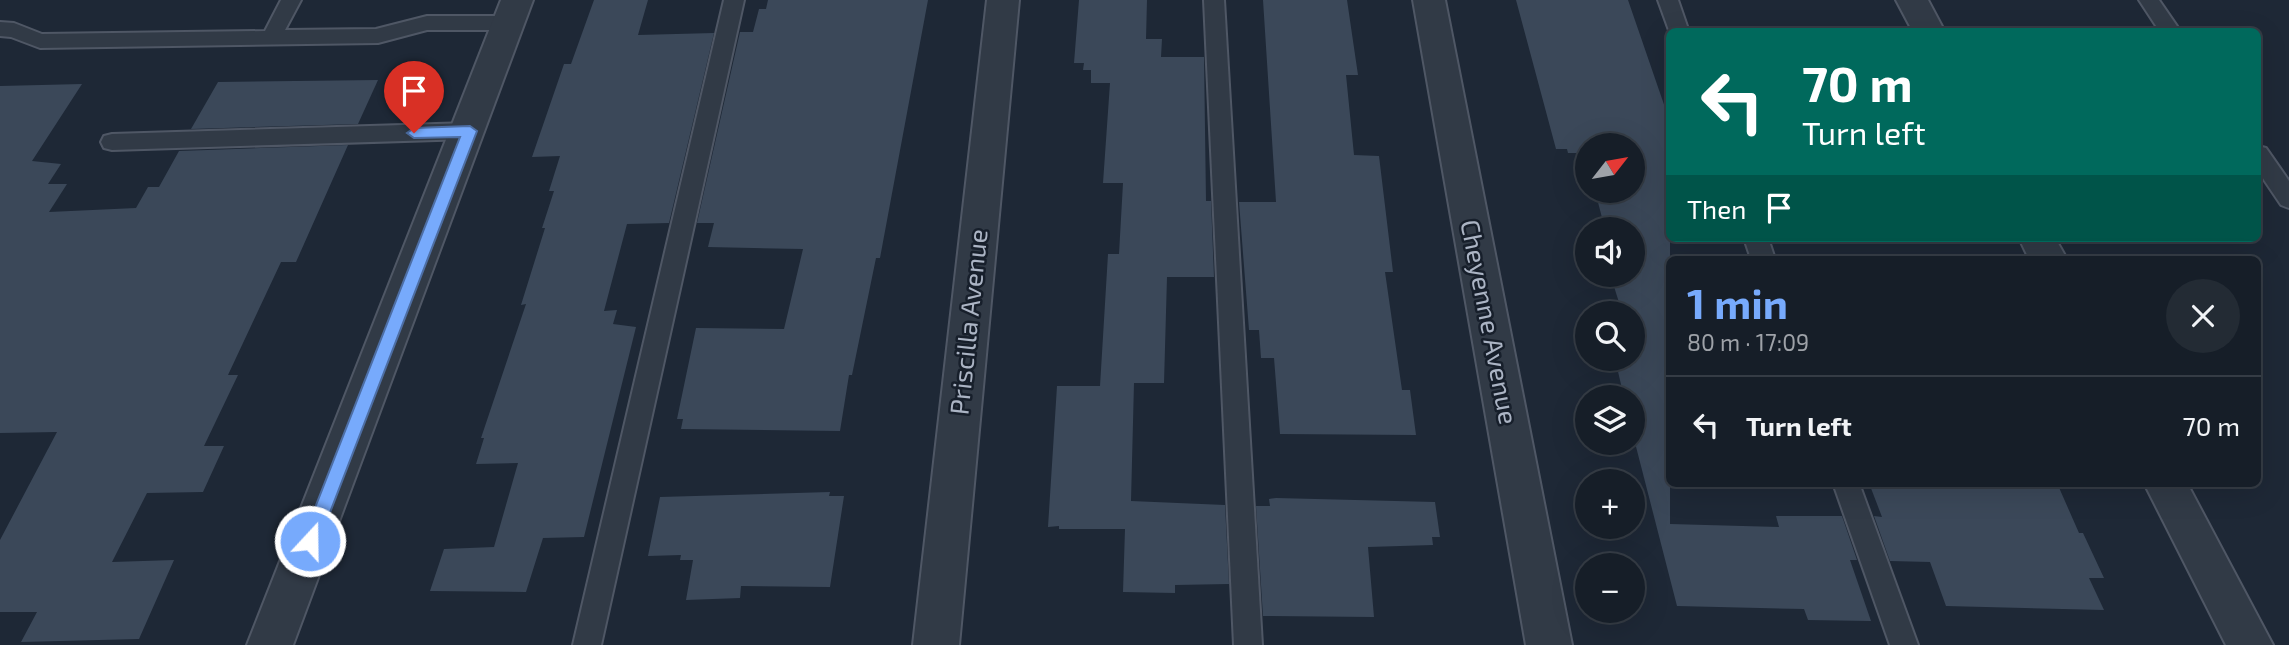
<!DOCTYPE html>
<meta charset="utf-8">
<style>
:root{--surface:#161e28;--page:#232b34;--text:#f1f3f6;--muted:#9ea2a8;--line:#353c45;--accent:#77aafc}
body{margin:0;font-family:"Exo 2",sans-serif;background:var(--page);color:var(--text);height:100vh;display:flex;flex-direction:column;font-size:26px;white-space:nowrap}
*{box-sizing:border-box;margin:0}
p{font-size:23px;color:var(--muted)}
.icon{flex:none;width:38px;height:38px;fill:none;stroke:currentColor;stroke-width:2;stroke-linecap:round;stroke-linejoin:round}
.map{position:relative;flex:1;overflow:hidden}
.panel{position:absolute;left:1666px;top:256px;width:595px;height:231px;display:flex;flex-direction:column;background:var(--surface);border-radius:10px;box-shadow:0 7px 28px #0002,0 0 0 2px var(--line)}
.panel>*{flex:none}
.guide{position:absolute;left:1666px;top:28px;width:595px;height:214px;border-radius:10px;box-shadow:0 7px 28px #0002,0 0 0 2px var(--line);background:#00695c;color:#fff;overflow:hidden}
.needle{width:46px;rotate:59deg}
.tools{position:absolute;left:1575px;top:133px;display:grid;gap:14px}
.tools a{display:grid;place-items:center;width:70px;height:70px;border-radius:50%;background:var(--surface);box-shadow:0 7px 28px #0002,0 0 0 2px var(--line);font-size:35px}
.pin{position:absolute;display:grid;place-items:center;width:60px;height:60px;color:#fff;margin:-72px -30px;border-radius:50% 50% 50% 0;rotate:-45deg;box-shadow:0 0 7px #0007}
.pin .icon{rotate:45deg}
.me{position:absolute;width:77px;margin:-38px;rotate:21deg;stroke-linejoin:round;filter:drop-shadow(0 0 5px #0008)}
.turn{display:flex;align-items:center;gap:24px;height:147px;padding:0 21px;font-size:32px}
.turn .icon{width:91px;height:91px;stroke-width:2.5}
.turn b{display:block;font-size:49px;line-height:60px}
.then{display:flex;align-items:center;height:66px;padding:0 21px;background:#0003;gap:14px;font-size:26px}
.round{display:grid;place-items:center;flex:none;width:74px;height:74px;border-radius:37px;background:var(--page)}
.overview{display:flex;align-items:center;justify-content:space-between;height:119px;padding:0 21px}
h1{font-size:42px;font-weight:700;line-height:52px;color:var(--accent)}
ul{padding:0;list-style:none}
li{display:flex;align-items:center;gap:21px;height:98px;padding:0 21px;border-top:2px solid var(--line)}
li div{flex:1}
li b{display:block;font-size:26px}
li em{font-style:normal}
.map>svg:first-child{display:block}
.building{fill:#3b4859}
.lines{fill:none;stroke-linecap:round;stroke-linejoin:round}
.service-casing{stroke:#4f5765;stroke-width:4}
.minor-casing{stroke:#4f5765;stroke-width:4}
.tertiary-casing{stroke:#4f5765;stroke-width:4}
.service{fill:#313a46;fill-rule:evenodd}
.minor{fill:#313a46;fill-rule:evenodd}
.tertiary{fill:#313a46;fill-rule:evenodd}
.route{fill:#77aafc;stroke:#4d6ea4;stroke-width:2}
.labels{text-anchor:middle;stroke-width:5;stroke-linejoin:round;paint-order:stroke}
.street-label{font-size:26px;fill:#abb4c4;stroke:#171f2b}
</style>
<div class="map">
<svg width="2289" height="645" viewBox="0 0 2289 645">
<rect width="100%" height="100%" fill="#1e2836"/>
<g class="building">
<polygon points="594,0 648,0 638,35 714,33 669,223 627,224 604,311 617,310 613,324 636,327 584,537 543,538 526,592 430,591 444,549 494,547 518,463 476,464 484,438 481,438 526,304 521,305 545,228 542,228 554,191 549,191 560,156 532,157 564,64 571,64"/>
<polygon points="768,0 928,0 880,258 876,258 852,375 849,375 840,431 681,429 683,419 677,419 696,328 784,329 803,249 708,247 714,223 697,223 740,32 753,32 759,9 766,9"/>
<polygon points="1079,0 1147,0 1146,39 1162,39 1161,57 1204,57 1206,201 1211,201 1214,277 1167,277 1164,383 1134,383 1131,501 1225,505 1229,584 1175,585 1175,593 1123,592 1125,529 1059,529 1059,526 1048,527 1057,386 1100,386 1108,254 1119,254 1123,183 1103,183 1110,83 1091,83 1091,70 1083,70 1084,63 1074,63"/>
<polygon points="1263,0 1347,0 1358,75 1346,75 1354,155 1379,156 1393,272 1385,272 1402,390 1410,390 1416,435 1280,434 1274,358 1261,358 1259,330 1249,330 1239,202 1276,202"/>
<polygon points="1516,0 1628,0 1670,122 1670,524 1779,527 1776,516 1842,516 1857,560 1850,560 1871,621 1808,620 1804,609 1677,606 1633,435 1633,397 1624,397 1615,359 1633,359 1633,313 1604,311 1622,312 1611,277 1633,275 1633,229 1605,229 1595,191 1633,191 1633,145 1587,145 1587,164 1584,153 1568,153 1567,149 1556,149"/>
<polygon points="378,80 358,124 191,129 218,82"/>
<polygon points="82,84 32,161 61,164 48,184 67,184 49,212 136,208 148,187 159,187 179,151 348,145 296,262 281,262 228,375 238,375 204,446 224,446 203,492 147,493 112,562 174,560 139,639 21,642 37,612 0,612 0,540 57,432 0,433 0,86"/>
<polygon points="1869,483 2057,483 2079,533 2083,533 2104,578 2089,578 2104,610 1946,606 1930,562 1890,561 1874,516 1882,517"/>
<polygon points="830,492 829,496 844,496 830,587 741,586 740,598 686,600 693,560 680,560 681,555 648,556 660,497"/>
<polygon points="1276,498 1435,502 1440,537 1432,537 1433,545 1368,547 1374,617 1263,616 1256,506 1270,506 1269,499"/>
</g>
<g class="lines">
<defs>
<g id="service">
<polygon points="281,0 301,0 285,30 376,29 427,16 510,16 517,18 520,23 517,28 510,30 427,30 378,43 40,48 11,37 0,36 0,22 14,23 42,34 265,31"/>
<polygon points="724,0 744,0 601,645 573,645"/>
<polygon points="1204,0 1224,0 1262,645 1234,645"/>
<polygon points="1658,0 1678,0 1689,32 1670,33"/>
<polygon points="2139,0 2159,0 2181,32 2160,32"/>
<polygon points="469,123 477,125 480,131 477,137 469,139 112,150 104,148 101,142 104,136 112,134"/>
<polygon points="2258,146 2266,148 2289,181 2289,208 2281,205 2258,171"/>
<polygon points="1744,238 1768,238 1775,259 1751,259"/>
<polygon points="1833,483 1859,483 1918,645 1890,645"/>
</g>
<g id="minor">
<polygon points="987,0 1019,0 959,645 913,645"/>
<polygon points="1413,0 1445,0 1572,645 1526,645"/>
<polygon points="1896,0 1928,0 1945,32 1913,32"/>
<polygon points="2019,238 2055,238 2067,259 2029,259"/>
<polygon points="2144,483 2187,483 2273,645 2226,645"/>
</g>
<polygon id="tertiary" points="501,0 533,0 293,645 247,645"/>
</defs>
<use href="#service" class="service-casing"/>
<use href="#minor" class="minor-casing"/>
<use href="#tertiary" class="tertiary-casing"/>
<use href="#service" class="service"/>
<use href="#minor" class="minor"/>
<use href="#tertiary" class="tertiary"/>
</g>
<polygon class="route" points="470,126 477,131 319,541 317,547 310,549 304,547 302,541 460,137 414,138 407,133 414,128"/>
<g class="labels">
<g class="street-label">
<text transform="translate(969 322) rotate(-84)" y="9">Priscilla Avenue</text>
<text transform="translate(1489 322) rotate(79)" y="9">Cheyenne Avenue</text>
</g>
</g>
</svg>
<div class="tools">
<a><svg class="needle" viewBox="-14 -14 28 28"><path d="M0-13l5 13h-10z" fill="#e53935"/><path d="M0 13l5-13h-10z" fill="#9ea2a8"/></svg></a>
<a><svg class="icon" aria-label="sound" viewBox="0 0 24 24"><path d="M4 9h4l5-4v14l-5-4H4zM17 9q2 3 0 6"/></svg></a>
<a><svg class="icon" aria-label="search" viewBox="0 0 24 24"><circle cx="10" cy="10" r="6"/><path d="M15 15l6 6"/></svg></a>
<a><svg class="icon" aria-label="layers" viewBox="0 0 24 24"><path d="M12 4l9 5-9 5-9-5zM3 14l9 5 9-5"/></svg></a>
<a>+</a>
<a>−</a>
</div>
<div class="pin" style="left:414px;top:133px;background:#d93025"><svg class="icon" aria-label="arrive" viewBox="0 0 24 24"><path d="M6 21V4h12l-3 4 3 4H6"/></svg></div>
<svg class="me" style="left:310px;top:541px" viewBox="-20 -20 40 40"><circle r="17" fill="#77aafc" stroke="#fff" stroke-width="3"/><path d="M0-11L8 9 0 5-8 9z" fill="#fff"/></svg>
<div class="guide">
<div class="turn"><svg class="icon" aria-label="left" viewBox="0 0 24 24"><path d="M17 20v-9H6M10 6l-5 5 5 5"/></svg><div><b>70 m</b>Turn left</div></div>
<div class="then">Then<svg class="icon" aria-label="arrive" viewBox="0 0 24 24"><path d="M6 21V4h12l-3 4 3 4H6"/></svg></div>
</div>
<section class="panel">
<div class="overview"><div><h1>1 min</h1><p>80 m · 17:09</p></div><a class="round"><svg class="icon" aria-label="close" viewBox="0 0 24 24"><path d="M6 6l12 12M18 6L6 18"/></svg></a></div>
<ul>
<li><svg class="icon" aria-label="left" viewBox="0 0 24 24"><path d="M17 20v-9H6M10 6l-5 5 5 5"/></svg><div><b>Turn left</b></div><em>70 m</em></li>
</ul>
</section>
</div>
